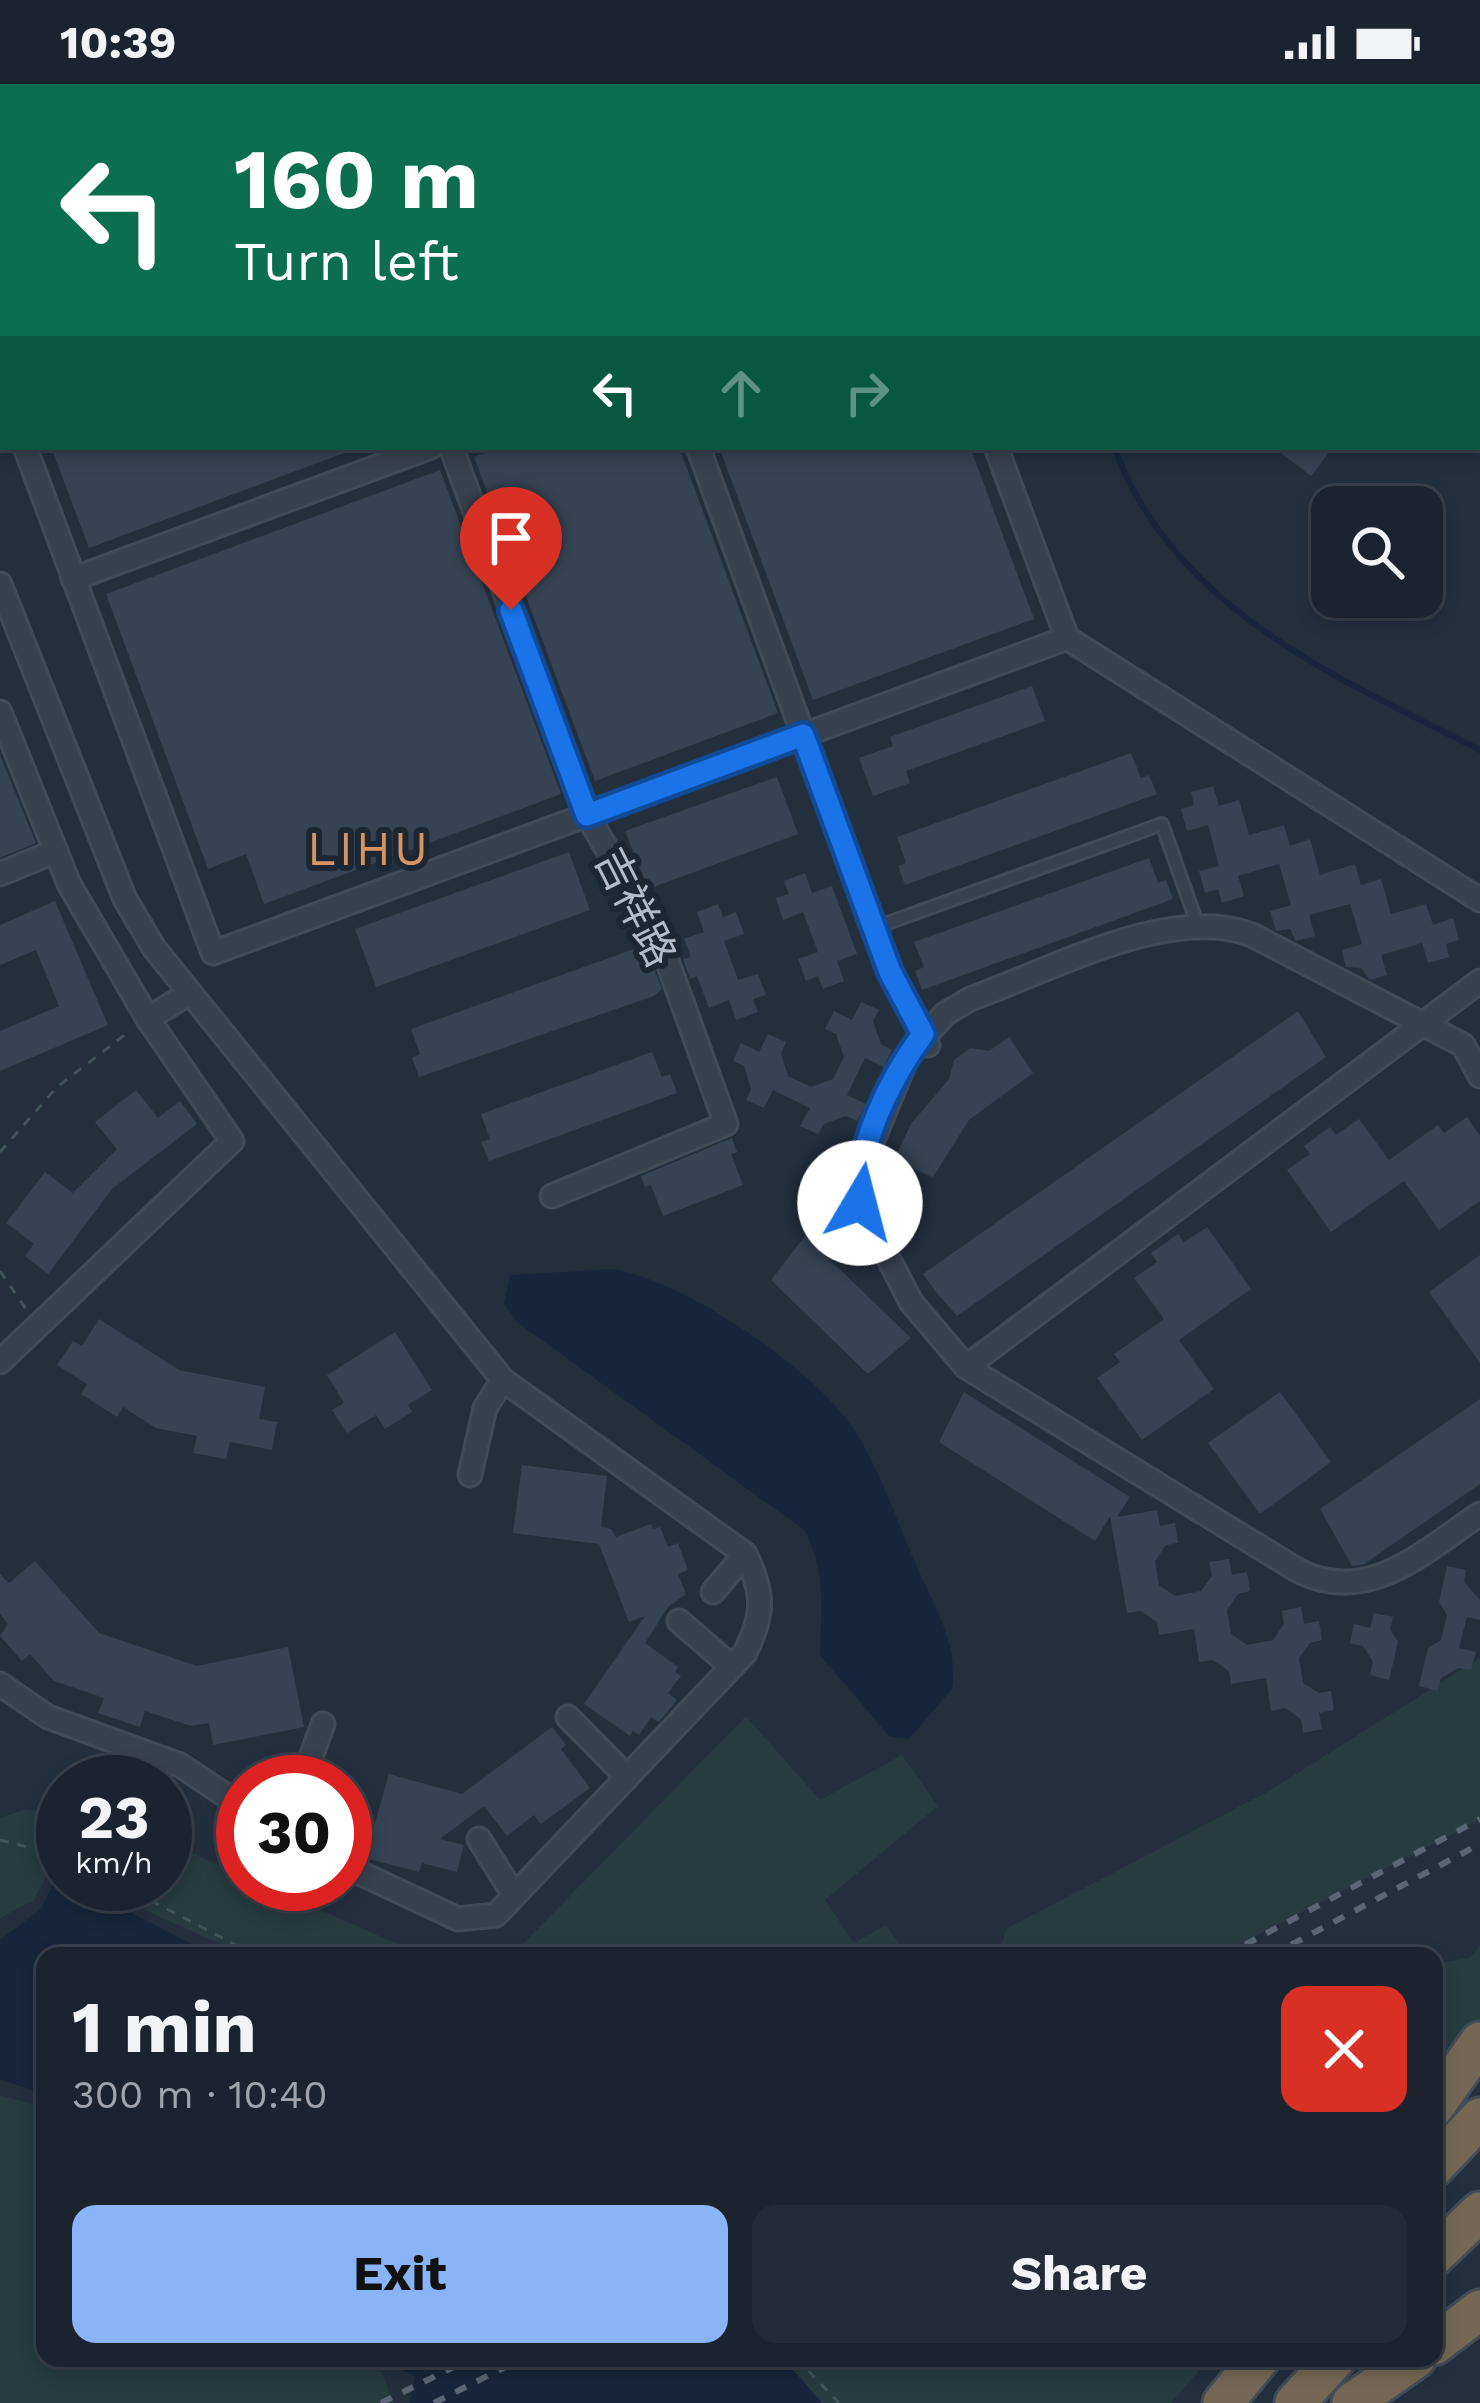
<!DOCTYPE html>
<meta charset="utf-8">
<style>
:root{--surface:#1b232e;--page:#242b36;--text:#f1f3f6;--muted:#a0a4aa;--line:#39404a;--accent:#8ab4f8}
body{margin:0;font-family:"Work Sans","Noto Sans SC",sans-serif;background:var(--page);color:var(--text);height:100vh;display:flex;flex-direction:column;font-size:45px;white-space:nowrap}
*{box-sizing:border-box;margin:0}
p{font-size:39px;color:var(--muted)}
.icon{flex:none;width:66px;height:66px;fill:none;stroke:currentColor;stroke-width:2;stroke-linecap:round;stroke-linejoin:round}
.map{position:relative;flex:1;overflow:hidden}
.drawer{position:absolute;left:36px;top:1863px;width:1407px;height:420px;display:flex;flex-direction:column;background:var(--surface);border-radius:24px;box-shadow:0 6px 18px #0003,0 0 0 3px var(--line)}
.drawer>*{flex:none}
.guide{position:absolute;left:0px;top:0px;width:1482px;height:366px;box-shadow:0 6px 18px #0003,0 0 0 3px var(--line);background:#0b6e4f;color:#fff;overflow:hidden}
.buttons{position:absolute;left:1311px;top:402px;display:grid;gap:24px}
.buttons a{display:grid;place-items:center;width:132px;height:132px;border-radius:24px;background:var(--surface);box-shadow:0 6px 18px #0003,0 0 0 3px var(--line);font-size:60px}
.speed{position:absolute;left:36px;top:1671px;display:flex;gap:24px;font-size:60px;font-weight:700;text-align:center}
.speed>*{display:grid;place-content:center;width:156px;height:156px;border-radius:50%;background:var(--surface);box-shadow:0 6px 18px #0003,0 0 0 3px var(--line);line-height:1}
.speed small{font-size:30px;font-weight:400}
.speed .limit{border:18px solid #d22;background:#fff;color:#111}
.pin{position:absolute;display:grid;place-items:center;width:102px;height:102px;color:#fff;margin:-123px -51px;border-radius:50% 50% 50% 0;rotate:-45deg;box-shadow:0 0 12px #0007}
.pin .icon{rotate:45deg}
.me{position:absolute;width:132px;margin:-66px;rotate:8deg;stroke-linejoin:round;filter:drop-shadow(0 0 9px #0008)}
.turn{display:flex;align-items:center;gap:42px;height:252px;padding:0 36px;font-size:54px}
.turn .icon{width:156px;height:156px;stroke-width:2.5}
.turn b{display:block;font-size:84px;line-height:102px}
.lanes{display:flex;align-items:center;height:114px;padding:0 36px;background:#0003;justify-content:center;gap:60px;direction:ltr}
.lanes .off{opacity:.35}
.round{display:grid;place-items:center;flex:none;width:126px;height:126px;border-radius:24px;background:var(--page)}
.head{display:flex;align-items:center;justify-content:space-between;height:204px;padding:0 36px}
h1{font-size:72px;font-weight:700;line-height:90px}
.primary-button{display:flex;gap:24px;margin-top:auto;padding:24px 36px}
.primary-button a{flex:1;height:138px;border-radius:24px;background:var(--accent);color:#111;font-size:48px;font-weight:700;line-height:138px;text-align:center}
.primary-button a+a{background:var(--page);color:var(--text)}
.status{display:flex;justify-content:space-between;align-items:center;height:84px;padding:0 60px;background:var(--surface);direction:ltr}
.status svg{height:33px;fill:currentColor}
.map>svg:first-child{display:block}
.green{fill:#263c3f}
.water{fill:#17263c}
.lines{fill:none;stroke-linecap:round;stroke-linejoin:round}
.stream{stroke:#17263c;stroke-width:6}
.building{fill:#364354}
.service-casing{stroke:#414a57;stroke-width:16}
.minor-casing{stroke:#414a57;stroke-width:27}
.tertiary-casing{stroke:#414a57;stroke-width:33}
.motorway-casing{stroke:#434c59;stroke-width:45}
.path{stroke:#3f5557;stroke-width:3;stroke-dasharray:9 9;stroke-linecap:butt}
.service{stroke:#38414e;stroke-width:10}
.minor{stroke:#38414e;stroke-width:21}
.tertiary{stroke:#38414e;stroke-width:27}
.motorway{stroke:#746855;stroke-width:39}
.rail{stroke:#5a6575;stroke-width:6;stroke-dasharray:12 12;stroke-linecap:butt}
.route-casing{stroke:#114b97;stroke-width:30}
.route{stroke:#1a73e8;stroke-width:21}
.labels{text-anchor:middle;stroke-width:12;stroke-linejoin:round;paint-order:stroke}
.street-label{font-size:42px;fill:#b4bcc9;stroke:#1d2633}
.quarter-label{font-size:48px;letter-spacing:3px;fill:#d59563;stroke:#1d2633}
</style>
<div class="status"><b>10:39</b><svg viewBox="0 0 49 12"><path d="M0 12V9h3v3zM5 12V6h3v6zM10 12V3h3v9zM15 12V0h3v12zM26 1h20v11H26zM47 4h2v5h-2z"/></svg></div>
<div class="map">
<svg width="1480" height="2319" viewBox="0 0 1480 2319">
<rect width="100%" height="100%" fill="#242f3e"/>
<g class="green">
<polygon points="1480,1574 1480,1736 1217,1872 999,1872 1006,1845 1269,1707"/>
<polygon points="746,1632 820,1716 902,1671 938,1722 825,1816 854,1859 886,1841 908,1872 498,1872 519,1864"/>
<polygon points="23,1726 63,1728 63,1789 51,1784 34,1816 0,1834 0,1734"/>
<polygon points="165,1757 243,1792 243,1800 261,1800 425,1872 247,1872 87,1800 165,1800"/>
<polygon points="1480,1862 1480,1943 1434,2007 1434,1880 1470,1874"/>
<polygon points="0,2011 45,2024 45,2274 344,2274 379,2281 393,2319 0,2319"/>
<polygon points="787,2274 1210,2274 1171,2319 818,2319 790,2288"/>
</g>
<g class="water">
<path d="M613,1185C684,1197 803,1278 847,1336C879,1379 896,1437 918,1485C935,1524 959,1561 952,1605L909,1655L890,1653L820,1571C821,1526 827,1486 804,1446L517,1238L504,1219L510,1191Z"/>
<polygon points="58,1790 63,1800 75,1800 215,1872 45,1872 45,2011 0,1995 0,1856 41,1825"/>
<polygon points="380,2274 783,2274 822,2319 410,2319 415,2292"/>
</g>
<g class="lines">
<g class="stream">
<polyline points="1017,3 1017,0"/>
<path d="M1114,363C1173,525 1338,594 1480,666"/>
</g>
</g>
<g class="building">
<polygon points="51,363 355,363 355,365 89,464"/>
<polygon points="502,363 679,363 778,629 595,697 474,373"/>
<polygon points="719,363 970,363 1034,535 813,616"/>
<polygon points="1273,363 1333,363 1311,392"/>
<polygon points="440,386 561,710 264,820 246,770 208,785 106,510"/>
<polygon points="1032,602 1045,637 906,687 910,699 873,712 859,674 893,662 890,653"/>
<polygon points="1131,669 1141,694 1149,691 1157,710 905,801 898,782 906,779 897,753"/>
<polygon points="0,671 36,759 0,774"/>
<polygon points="777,693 798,750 648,805 625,747"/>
<polygon points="1213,702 1219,722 1239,716 1249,751 1284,741 1290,762 1310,755 1320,791 1355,780 1361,801 1381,795 1391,830 1426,820 1433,841 1453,834 1459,856 1446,860 1449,873 1428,879 1422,859 1381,871 1387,891 1370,896 1361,884 1346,883 1342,866 1362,860 1350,820 1309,831 1315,852 1296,857 1290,845 1276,847 1270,827 1291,821 1279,780 1238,792 1244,812 1222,819 1218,805 1205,809 1199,787 1219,782 1208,741 1187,747 1181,725 1194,721 1191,708"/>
<polygon points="569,768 590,826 376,903 355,845"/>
<polygon points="1149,774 1158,799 1166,796 1173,815 922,906 915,887 924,883 914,858"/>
<polygon points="805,789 812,809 832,802 857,870 837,877 844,897 823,905 818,892 806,897 798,875 818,868 803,828 783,836 776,814 789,810 784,797"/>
<polygon points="55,817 108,941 0,987 0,947 59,922 36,866 0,881 0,841"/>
<polygon points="718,820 723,833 736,828 744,850 724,857 738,896 758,890 766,911 753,915 758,928 736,936 729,916 709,924 697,892 690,895 683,875 691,873 684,855 704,848 697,828"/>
<polygon points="645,861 662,905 654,912 419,993 412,974 420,970 411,945"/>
<polygon points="861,918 879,926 873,937 881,960 892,966 884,983 865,974 847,1011 866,1020 857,1037 846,1032 824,1040 818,1050 800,1042 810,1024 773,1006 764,1024 746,1016 751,1005 744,982 733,977 741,959 759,968 768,950 786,958 781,970 788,992 811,1003 833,995 844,973 836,950 825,945 834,927 852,936"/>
<polygon points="1298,927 1326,973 957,1232 936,1208 923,1190"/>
<polygon points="1009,953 1033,989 969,1036 933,1093 893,1077 911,1040 949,995 954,976 970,964 989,967"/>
<polygon points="652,968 662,993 670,990 677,1009 489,1077 481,1058 490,1055 481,1030"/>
<polygon points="136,1006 158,1034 180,1017 197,1040 112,1105 48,1190 25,1172 34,1160 6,1139 45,1088 73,1109 117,1065 95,1038"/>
<polygon points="1467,1033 1480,1052 1480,1117 1439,1146 1404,1097 1331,1148 1287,1086 1310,1070 1304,1062 1330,1043 1336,1051 1359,1035 1389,1076 1438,1041 1444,1049"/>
<polygon points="732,1054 737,1068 731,1070 743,1101 663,1132 651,1101 645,1103 641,1092"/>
<polygon points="1207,1143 1251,1205 1179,1256 1214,1305 1142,1356 1097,1294 1120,1278 1114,1270 1164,1235 1134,1194 1157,1178 1151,1169 1178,1150 1184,1158"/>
<polygon points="805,1152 911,1254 868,1290 771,1196"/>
<polygon points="1480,1171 1480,1279 1429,1208"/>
<polygon points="99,1235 179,1286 265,1303 259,1335 277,1338 272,1366 230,1358 226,1375 193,1369 197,1352 156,1344 123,1323 117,1333 81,1310 87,1300 57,1281 73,1257 82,1262"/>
<polygon points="395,1248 432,1306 408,1321 412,1328 385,1345 376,1331 347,1349 332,1326 344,1319 327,1291"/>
<polygon points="964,1308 1130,1413 1117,1433 1157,1426 1160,1442 1175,1439 1178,1459 1166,1461 1155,1477 1159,1501 1175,1512 1201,1507 1212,1492 1209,1478 1229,1475 1232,1491 1247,1488 1250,1507 1238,1510 1227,1526 1231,1550 1247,1561 1273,1556 1284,1540 1282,1527 1301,1523 1304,1540 1319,1537 1322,1556 1310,1559 1299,1574 1303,1599 1319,1609 1331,1607 1334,1626 1319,1629 1322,1645 1303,1649 1301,1635 1285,1624 1271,1627 1266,1594 1231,1600 1229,1587 1213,1576 1199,1578 1194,1545 1159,1551 1157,1538 1141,1527 1127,1529 1110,1432 1095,1457 939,1358"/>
<polygon points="1280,1308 1331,1378 1260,1430 1208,1359"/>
<polygon points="1480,1315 1480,1400 1364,1480 1352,1482 1320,1425"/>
<polygon points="522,1381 607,1392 601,1443 611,1445 616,1453 651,1440 653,1445 660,1443 668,1463 678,1459 688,1486 678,1490 686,1510 668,1523 645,1559 678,1583 675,1588 681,1592 668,1609 677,1616 659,1638 651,1633 639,1651 633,1647 630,1652 584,1620 645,1532 629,1538 599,1460 513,1449"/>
<polygon points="35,1477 99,1549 197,1582 288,1563 304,1643 213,1661 209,1639 191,1642 145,1627 140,1643 98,1629 104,1614 54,1597 30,1570 22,1577 0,1552 8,1540 0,1530 0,1490 9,1499"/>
<polygon points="1447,1482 1466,1486 1464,1498 1480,1516 1480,1536 1467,1533 1459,1564 1476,1568 1471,1586 1458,1584 1441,1594 1438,1607 1419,1602 1428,1564 1441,1556 1447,1531 1439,1518"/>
<polygon points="1374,1529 1393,1533 1390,1545 1398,1558 1389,1596 1370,1591 1373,1578 1363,1562 1350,1559 1354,1540 1370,1544"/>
<polygon points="552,1643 566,1661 561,1665 590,1704 541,1740 534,1731 507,1752 484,1722 440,1755 464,1761 457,1788 422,1779 419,1788 365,1774 389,1690 462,1710"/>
</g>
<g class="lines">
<defs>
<polyline id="service" points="874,844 1162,740 1197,839"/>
<g id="minor">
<polyline points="316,0 317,3"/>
<polyline points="564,0 565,3"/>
<polyline points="861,0 862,3"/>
<polyline points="416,3 424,0"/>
<polyline points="1411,3 1413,0"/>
<polyline points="0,156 3,155"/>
<polyline points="0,297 3,305"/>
<polyline points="25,363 213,869 1067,554"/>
<polyline points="451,363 587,731 659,854 726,1040 552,1112"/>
<polyline points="698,363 890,888 928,961"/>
<polyline points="996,363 1067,554 1480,816"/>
<polyline points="73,495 431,363"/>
<path d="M0,500L125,815L154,864L503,1296L745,1470C765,1510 764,1530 745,1569L496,1831L458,1835L345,1782"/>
<polyline points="0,628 69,800 148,935 189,909"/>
<polyline points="0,790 56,767"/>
<path d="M1480,992L1463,961L1252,851C1172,819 1049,887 970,915L945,930L909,969L857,1094L860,1119L911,1218L966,1283L1297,1486C1367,1523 1423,1468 1480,1430"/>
<polyline points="0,1278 232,1057 148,935"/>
<polyline points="966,1283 1480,897"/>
<polyline points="470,1391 485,1324 503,1296"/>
<polyline points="713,1508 745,1470"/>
<polyline points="679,1537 732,1583"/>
<polyline points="0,1600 48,1633 180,1681 243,1723"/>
<polyline points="568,1633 627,1693"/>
<polyline points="302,1698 323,1640"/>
<polyline points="479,1755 514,1811"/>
</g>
<g id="tertiary">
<polyline points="17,3 21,0"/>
<polyline points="79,3 84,0"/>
<polyline points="0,58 3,56"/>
</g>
<g id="motorway">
<polyline points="1434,2023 1480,1958"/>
<polyline points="1434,2083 1480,2034"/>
<polyline points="1434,2172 1480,2128"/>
<polyline points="1434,2261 1480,2226"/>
<polyline points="1223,2319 1260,2274"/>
<polyline points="1295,2319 1336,2274"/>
<polyline points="1352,2319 1416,2274"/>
</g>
</defs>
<use href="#service" class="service-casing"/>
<use href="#minor" class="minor-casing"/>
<use href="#tertiary" class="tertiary-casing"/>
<use href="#motorway" class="motorway-casing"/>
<g class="path">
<polyline points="132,3 136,0"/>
<polyline points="0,92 3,90"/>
<polyline points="0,1068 57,1003 131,946"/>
<polyline points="0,1187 26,1225"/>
<polyline points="0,1756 63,1772"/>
<polyline points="119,1800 257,1872"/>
<polyline points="796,2274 839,2319"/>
</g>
<use href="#service" class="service"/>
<use href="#minor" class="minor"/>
<use href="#tertiary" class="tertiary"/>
<use href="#motorway" class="motorway"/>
<g class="rail">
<polyline points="1224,1872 1480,1735"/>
<polyline points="1270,1872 1480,1760"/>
<polyline points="381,2319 472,2274"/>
<polyline points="434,2319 523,2274"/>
</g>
</g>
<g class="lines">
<defs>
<path id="route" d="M511,526L587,731L803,651L890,888L923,950C890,995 855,1064 860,1119"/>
</defs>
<use href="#route" class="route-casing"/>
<use href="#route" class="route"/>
</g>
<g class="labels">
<g class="street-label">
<text transform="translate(636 823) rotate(63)" y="15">吉祥路</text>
</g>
<g class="quarter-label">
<text x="369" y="781">LIHU</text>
</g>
</g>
</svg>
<div class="buttons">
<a><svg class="icon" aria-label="search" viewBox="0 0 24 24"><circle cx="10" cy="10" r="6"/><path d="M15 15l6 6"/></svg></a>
</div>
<div class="speed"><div>23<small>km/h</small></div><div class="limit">30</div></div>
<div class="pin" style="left:511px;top:526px;background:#d93025"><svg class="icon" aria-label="arrive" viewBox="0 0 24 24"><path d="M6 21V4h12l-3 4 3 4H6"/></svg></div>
<svg class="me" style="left:860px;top:1119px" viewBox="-20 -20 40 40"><circle r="19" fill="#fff"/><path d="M0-13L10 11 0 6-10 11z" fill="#1a73e8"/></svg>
<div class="guide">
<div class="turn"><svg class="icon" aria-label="left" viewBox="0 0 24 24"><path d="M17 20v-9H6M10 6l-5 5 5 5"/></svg><div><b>160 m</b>Turn left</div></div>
<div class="lanes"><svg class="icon" aria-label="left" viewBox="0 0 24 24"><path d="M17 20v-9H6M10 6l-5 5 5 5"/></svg><svg class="icon off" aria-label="ahead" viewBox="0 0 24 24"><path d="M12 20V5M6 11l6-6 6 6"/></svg><svg class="icon off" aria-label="right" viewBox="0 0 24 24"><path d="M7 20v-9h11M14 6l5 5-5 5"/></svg></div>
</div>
<section class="drawer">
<div class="head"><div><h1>1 min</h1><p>300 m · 10:40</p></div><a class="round" style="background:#d93025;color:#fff"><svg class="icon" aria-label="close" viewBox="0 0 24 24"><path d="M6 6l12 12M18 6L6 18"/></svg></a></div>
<div class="primary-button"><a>Exit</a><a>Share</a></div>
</section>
</div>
